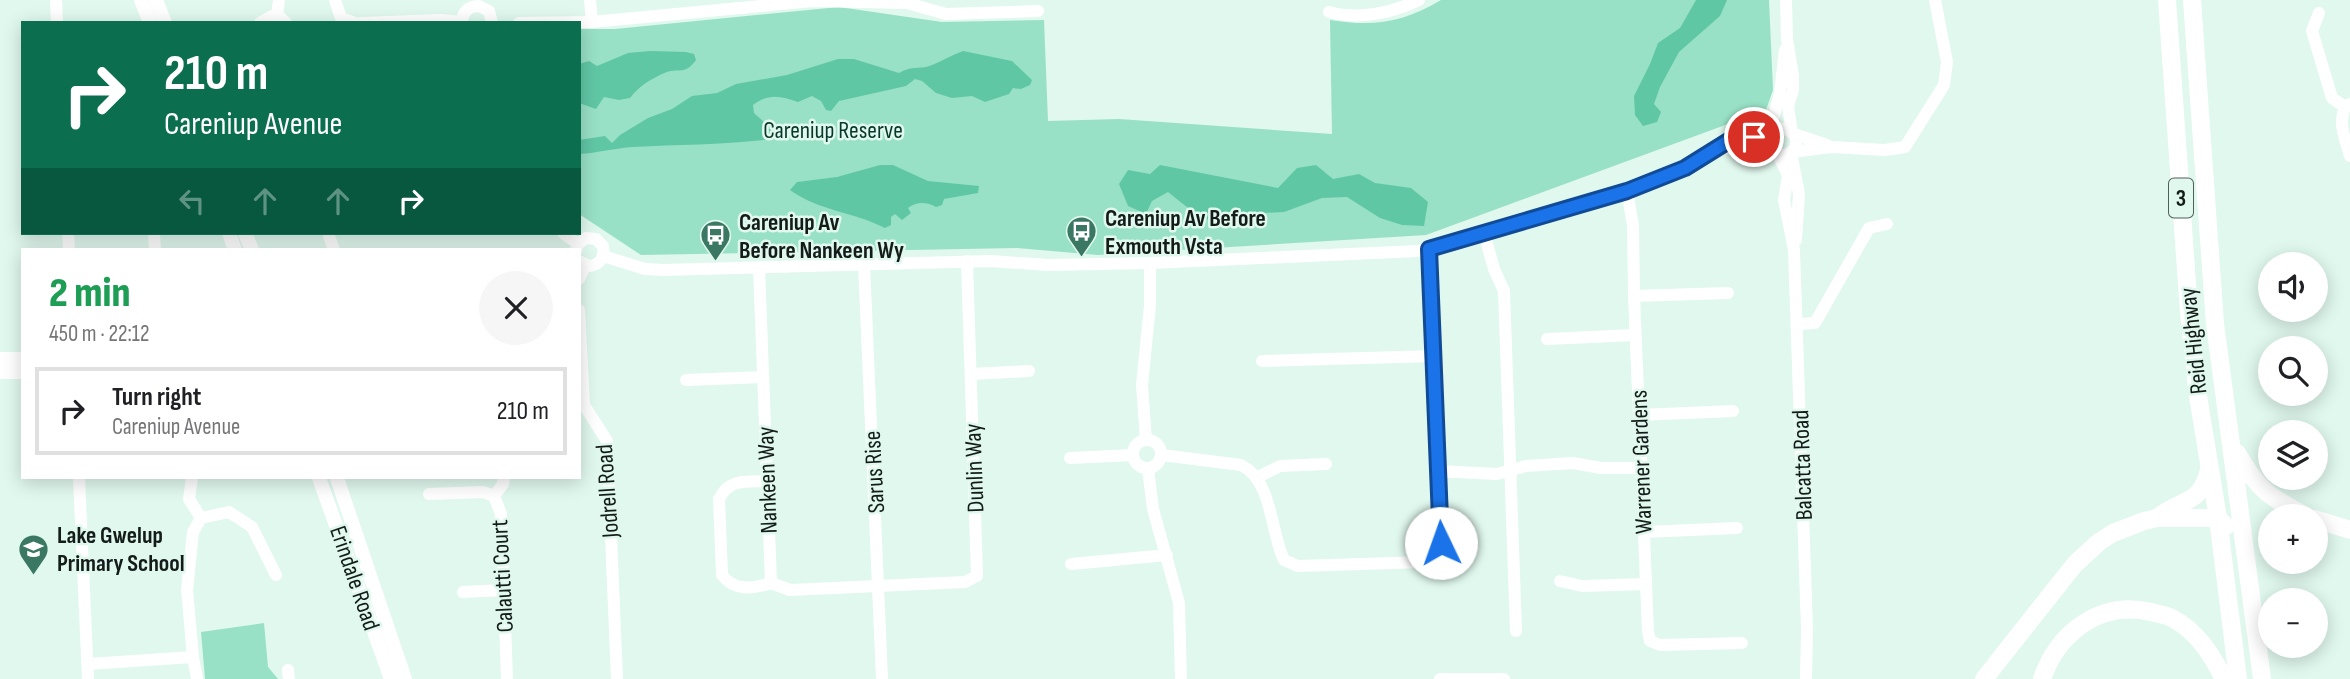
<!DOCTYPE html>
<meta charset="utf-8">
<style>
:root{--surface:#fff;--page:#f6f6f6;--text:#202124;--muted:#757577;--line:#e0e0e0}
body{margin:0;font-family:"Sofia Sans Condensed",sans-serif;background:var(--page);color:var(--text);height:100vh;display:flex;flex-direction:column;font-size:26px;white-space:nowrap}
*{box-sizing:border-box;margin:0}
p{font-size:23px;color:var(--muted)}
.icon{flex:none;width:38px;height:38px;fill:none;stroke:currentColor;stroke-width:2;stroke-linecap:round;stroke-linejoin:round}
.map{position:relative;flex:1;overflow:hidden}
.sheet{position:absolute;left:21px;top:248px;width:560px;height:231px;display:flex;flex-direction:column;background:var(--surface);border-radius:0px;box-shadow:0 4px 18px #0003}
.sheet>*{flex:none}
.guide{position:absolute;left:21px;top:21px;width:560px;height:214px;border-radius:0px;box-shadow:0 4px 18px #0003;background:#0b6e4f;color:#fff;overflow:hidden}
.buttons{position:absolute;left:2258px;top:252px;display:grid;gap:14px}
.buttons a{display:grid;place-items:center;width:70px;height:70px;border-radius:50%;background:var(--surface);box-shadow:0 4px 18px #0003;font-size:35px}
.pin{position:absolute;display:grid;place-items:center;width:60px;height:60px;color:#fff;margin:-30px;border:4px solid #fff;border-radius:50%;box-shadow:0 2px 7px #0007}
.me{position:absolute;width:77px;margin:-38px;rotate:357deg;stroke-linejoin:round;filter:drop-shadow(0 0 5px #0008)}
.turn{display:flex;align-items:center;gap:24px;height:147px;padding:0 28px;font-size:32px}
.turn .icon{width:91px;height:91px;stroke-width:2.5}
.turn b{display:block;font-size:49px;line-height:60px}
.lanes{display:flex;align-items:center;height:66px;padding:0 28px;background:#0003;justify-content:center;gap:35px;direction:ltr}
.lanes .off{opacity:.35}
.round{display:grid;place-items:center;flex:none;width:74px;height:74px;border-radius:37px;background:var(--page)}
.summary{display:flex;align-items:center;justify-content:space-between;height:119px;padding:0 28px}
h1{font-size:42px;font-weight:800;line-height:52px;color:#1e9e55}
ul{padding:0;list-style:none}
li{display:flex;align-items:center;gap:21px;height:88px;margin:0 14px 10px;padding:0 14px;border:4px solid var(--line);border-radius:0px}
li div{flex:1}
li b{display:block;font-size:26px}
li em{font-style:normal}
.map>svg:first-child{display:block}
.green{fill:#98e1c6}
.water{fill:#60c7a5}
.lines{fill:none;stroke-linecap:round;stroke-linejoin:round}
.minor{stroke:#fff;stroke-width:12}
.major{stroke:#fff;stroke-width:14}
.highway{stroke:#fff;stroke-width:18}
.route-casing{stroke:#114b97;stroke-width:18}
.route{stroke:#1a73e8;stroke-width:12}
.labels{text-anchor:middle;stroke-width:5;stroke-linejoin:round;paint-order:stroke}
.shield{fill:#e0f8ee;stroke:#515e59;stroke-width:2}
.shield-label{font-size:23px;font-weight:bold;fill:#141c19}
.park-label{font-size:24px;fill:#08382b;stroke:#e0f8ee}
.poi-label{font-size:24px;font-weight:bold;fill:#141c19;stroke:#e0f8ee;text-anchor:start}
.street-label{font-size:24px;fill:#141c19;stroke:#e0f8ee}
</style>
<div class="map">
<svg width="2350" height="679" viewBox="0 0 2350 679">
<rect width="100%" height="100%" fill="#e0f8ee"/>
<g class="green">
<path d="M1441,0H1769L1773,90L1766,110L1426,235L1098,255L1017,248L641,255L579,214V29H615L839,7L942,22L1044,20L1048,121L1119,119L1332,134L1330,20C1374,27 1402,23 1441,0Z"/>
<polygon points="264,623 268,667 278,679 205,679 201,632"/>
</g>
<g class="water">
<polygon points="1696,0 1727,0 1720,16 1679,52 1660,87 1654,104 1661,112 1657,122 1643,126 1635,115 1634,96 1650,64 1658,43 1680,28"/>
<path d="M650,51L686,52L694,54L696,60C685,75 681,68 667,72C652,78 639,86 630,98L619,100L604,97L596,109L579,103V64L589,61L597,66L628,53Z"/>
<path d="M963,51L1012,61L1032,80L1030,85L1021,89L1013,88L1009,94L985,102L972,96L952,98L936,93L922,81L915,79L906,86L839,101L831,111L826,110L821,101L812,96L798,102C781,96 769,93 753,105L754,113L765,123L786,132V137C734,145 685,144 633,147C615,148 598,153 579,154V140L605,136L612,143L620,135L648,118L672,109L692,96L717,93L736,84L787,75L838,59H854L899,73C913,65 920,70 932,65C942,61 952,55 963,51Z"/>
<path d="M880,165H893L928,181L979,186L978,193L944,199L942,205L936,207C927,202 917,201 908,208L911,213L902,220L895,214L891,217V225L885,228C854,212 819,211 790,190L797,182L837,177Z"/>
<polygon points="1160,165 1278,188 1297,168 1316,165 1333,179 1359,174 1375,183 1411,188 1428,202 1424,226 1402,225 1380,218 1347,197 1322,198 1284,212 1264,213 1229,221 1202,219 1168,192 1152,201 1146,214 1128,206 1119,184 1128,170 1150,174"/>
</g>
<g class="lines">
<g class="minor">
<polyline points="56,0 57,23"/>
<polyline points="335,0 341,18 355,23"/>
<polyline points="590,0 592,22"/>
<polyline points="1786,0 1787,39 1793,76 1793,90 1788,106 1792,133"/>
<path d="M1329,12C1359,20 1392,13 1419,0"/>
<polyline points="2319,13 2312,31 2332,98 2345,107"/>
<polyline points="277,16 279,0"/>
<polyline points="260,23 272,16 281,18 286,23"/>
<polyline points="361,23 441,20 461,22"/>
<path d="M462,23C462,12 468,6 479,6L489,11L492,23"/>
<polyline points="519,23 592,22 813,1 907,3 946,14 1038,11"/>
<path d="M2350,104L2345,107C2338,124 2345,139 2350,156"/>
<circle cx="1783" cy="142" r="13"/>
<polyline points="1794,134 1827,145"/>
<polyline points="1772,135 1772,123 1780,93 1785,50"/>
<polyline points="1719,148 1773,151"/>
<polyline points="1791,152 1799,194 1796,240"/>
<polyline points="1792,152 1831,147 1885,150 1905,147 1944,85 1947,62 1935,0"/>
<polyline points="1778,155 1788,175 1784,200 1794,250 1807,629 1806,679"/>
<polyline points="1627,191 1633,225 1634,296 1648,631 1650,641 1660,645 1742,643"/>
<polyline points="68,233 69,250"/>
<polyline points="154,233 155,250"/>
<polyline points="328,233 334,250"/>
<polyline points="563,233 578,244"/>
<polyline points="1484,233 1494,269 1504,291 1516,631"/>
<path d="M576,250L578,244L586,238L596,239L603,246C605,257 600,265 589,266L579,261"/>
<polyline points="603,256 645,269 664,270 990,261 1048,265 1150,263 1418,251 1627,191 1685,168 1730,140 1772,135"/>
<polyline points="864,264 882,679"/>
<polyline points="759,268 771,583 790,590 965,582 977,576 967,261"/>
<polyline points="579,279 585,265"/>
<polyline points="1634,296 1728,293"/>
<polyline points="579,310 584,405 607,441 617,679"/>
<polyline points="1798,324 1815,323 1869,228 1887,224"/>
<polyline points="1547,339 1635,335"/>
<polyline points="1262,361 1433,356"/>
<polyline points="971,374 1029,371"/>
<polyline points="686,380 763,377"/>
<polyline points="1639,415 1733,411"/>
<circle cx="1147" cy="454" r="14"/>
<polyline points="1146,440 1142,385 1150,305 1150,263"/>
<path d="M1162,455L1241,465C1273,481 1270,531 1284,560L1298,566L1425,562L1437,555L1441,543L1429,249"/>
<polyline points="1070,458 1133,455"/>
<polyline points="1148,469 1153,509 1179,603 1181,679"/>
<polyline points="1437,471 1497,474 1526,466 1573,463 1601,468 1640,468"/>
<polyline points="1258,477 1280,466 1326,464"/>
<polyline points="79,478 88,679"/>
<polyline points="192,478 189,499 201,518"/>
<path d="M768,481C747,482 729,478 719,499L722,575C734,591 752,589 771,583"/>
<polyline points="429,494 483,492 494,496 501,514 507,679"/>
<polyline points="494,496 503,484 504,478"/>
<polyline points="1644,532 1737,528"/>
<polyline points="1071,564 1167,555"/>
<polyline points="1560,581 1582,586 1645,584"/>
<polyline points="463,592 504,590"/>
<polyline points="193,657 197,679"/>
<polyline points="88,664 193,657 187,590 193,532 201,518 229,512 252,527 276,575"/>
<polyline points="288,670 289,679"/>
<polyline points="1440,679 1504,679"/>
</g>
<g class="major">
<polyline points="141,0 150,23"/>
<polyline points="156,0 165,23"/>
<polyline points="229,233 235,250"/>
<polyline points="245,233 252,250"/>
<polyline points="0,359 23,359"/>
<polyline points="0,372 23,372"/>
<polyline points="319,478 391,679"/>
<polyline points="337,478 405,679"/>
</g>
<g class="highway">
<polyline points="2167,0 2189,312 2198,396 2218,518 2238,679"/>
<polyline points="2192,0 2215,324 2262,679"/>
<path d="M2237,453C2258,490 2269,497 2306,516"/>
<path d="M2157,518C2183,497 2200,506 2209,470"/>
<polyline points="2315,519 2350,530"/>
<polyline points="1984,679 2075,564 2099,542 2113,533 2144,521 2157,518 2218,518 2226,526"/>
<path d="M2042,679C2058,632 2101,600 2151,612C2158,614 2166,615 2172,618C2197,631 2212,655 2224,679"/>
</g>
</g>
<g class="lines">
<defs>
<polyline id="route" points="1441,543 1429,249 1627,191 1685,168 1730,140 1754,137"/>
</defs>
<use href="#route" class="route-casing"/>
<use href="#route" class="route"/>
</g>
<defs>
<symbol id="bus-pin" viewBox="-11 -11 22 30"><path d="M0 17L-7.5 6A9.5 9.5 0 1 1 7.5 6Z" fill="#3b7864" stroke="#e0f8ee"/><path d="M-5-6H5V4H4V6H2V4H-2V6H-4V4H-5ZM-3.5-4V0h7V-4ZM-3.5 1.2v1.5H-2V1.2ZM2 1.2v1.5H3.5V1.2Z" fill="#fff"/></symbol>
<symbol id="school-pin" viewBox="-11 -11 22 30"><path d="M0 17L-7.5 6A9.5 9.5 0 1 1 7.5 6Z" fill="#3b7864" stroke="#e0f8ee"/><path d="M0-5L7-2L0 1L-7-2ZM-4 1L0 2.5L4 1V4Q0 6-4 4Z" fill="#fff"/></symbol>
</defs>
<g fill-rule="evenodd">
<use href="#bus-pin" x="1064" y="214" width="35" height="47"/>
<use href="#bus-pin" x="698" y="218" width="35" height="47"/>
<use href="#school-pin" x="16" y="532" width="35" height="47"/>
</g>
<g class="labels">
<rect class="shield" x="2169" y="178.5" width="24" height="39" rx="5"/>
<g class="shield-label">
<text x="2181" y="206">3</text>
</g>
<g class="park-label">
<text x="833" y="138">Careniup Reserve</text>
</g>
<g class="poi-label">
<text x="1105" y="226">Careniup Av Before<tspan x="1105" dy="28">Exmouth Vsta</tspan></text>
<text x="739" y="230">Careniup Av<tspan x="739" dy="28">Before Nankeen Wy</tspan></text>
<text x="57" y="543">Lake Gwelup<tspan x="57" dy="28">Primary School</tspan></text>
</g>
<g class="street-label">
<text transform="translate(2193 341) rotate(-96)" y="8">Reid Highway</text>
<text transform="translate(1641 462) rotate(-92)" y="8">Warrener Gardens</text>
<text transform="translate(1802 465) rotate(-92)" y="8">Balcatta Road</text>
<text transform="translate(974 468) rotate(-92)" y="8">Dunlin Way</text>
<text transform="translate(874 472) rotate(-93)" y="8">Sarus Rise</text>
<text transform="translate(767 480) rotate(-92)" y="8">Nankeen Way</text>
<text transform="translate(607 491) rotate(-94)" y="8">Jodrell Road</text>
<text transform="translate(502 576) rotate(-93)" y="8">Calautti Court</text>
<text transform="translate(355 578) rotate(71)" y="8">Erindale Road</text>
</g>
</g>
</svg>
<div class="buttons">
<a><svg class="icon" aria-label="sound" viewBox="0 0 24 24"><path d="M4 9h4l5-4v14l-5-4H4zM17 9q2 3 0 6"/></svg></a>
<a><svg class="icon" aria-label="search" viewBox="0 0 24 24"><circle cx="10" cy="10" r="6"/><path d="M15 15l6 6"/></svg></a>
<a><svg class="icon" aria-label="layers" viewBox="0 0 24 24"><path d="M12 4l9 5-9 5-9-5zM3 14l9 5 9-5"/></svg></a>
<a>+</a>
<a>−</a>
</div>
<div class="pin" style="left:1754px;top:137px;background:#d93025"><svg class="icon" aria-label="arrive" viewBox="0 0 24 24"><path d="M6 21V4h12l-3 4 3 4H6"/></svg></div>
<svg class="me" style="left:1441px;top:543px" viewBox="-20 -20 40 40"><circle r="19" fill="#fff"/><path d="M0-13L10 11 0 6-10 11z" fill="#1a73e8"/></svg>
<div class="guide">
<div class="turn"><svg class="icon" aria-label="right" viewBox="0 0 24 24"><path d="M7 20v-9h11M14 6l5 5-5 5"/></svg><div><b>210 m</b>Careniup Avenue</div></div>
<div class="lanes"><svg class="icon off" aria-label="left" viewBox="0 0 24 24"><path d="M17 20v-9H6M10 6l-5 5 5 5"/></svg><svg class="icon off" aria-label="ahead" viewBox="0 0 24 24"><path d="M12 20V5M6 11l6-6 6 6"/></svg><svg class="icon off" aria-label="ahead" viewBox="0 0 24 24"><path d="M12 20V5M6 11l6-6 6 6"/></svg><svg class="icon" aria-label="right" viewBox="0 0 24 24"><path d="M7 20v-9h11M14 6l5 5-5 5"/></svg></div>
</div>
<section class="sheet">
<div class="summary"><div><h1>2 min</h1><p>450 m · 22:12</p></div><a class="round"><svg class="icon" aria-label="close" viewBox="0 0 24 24"><path d="M6 6l12 12M18 6L6 18"/></svg></a></div>
<ul>
<li><svg class="icon" aria-label="right" viewBox="0 0 24 24"><path d="M7 20v-9h11M14 6l5 5-5 5"/></svg><div><b>Turn right</b><p>Careniup Avenue</p></div><em>210 m</em></li>
</ul>
</section>
</div>
